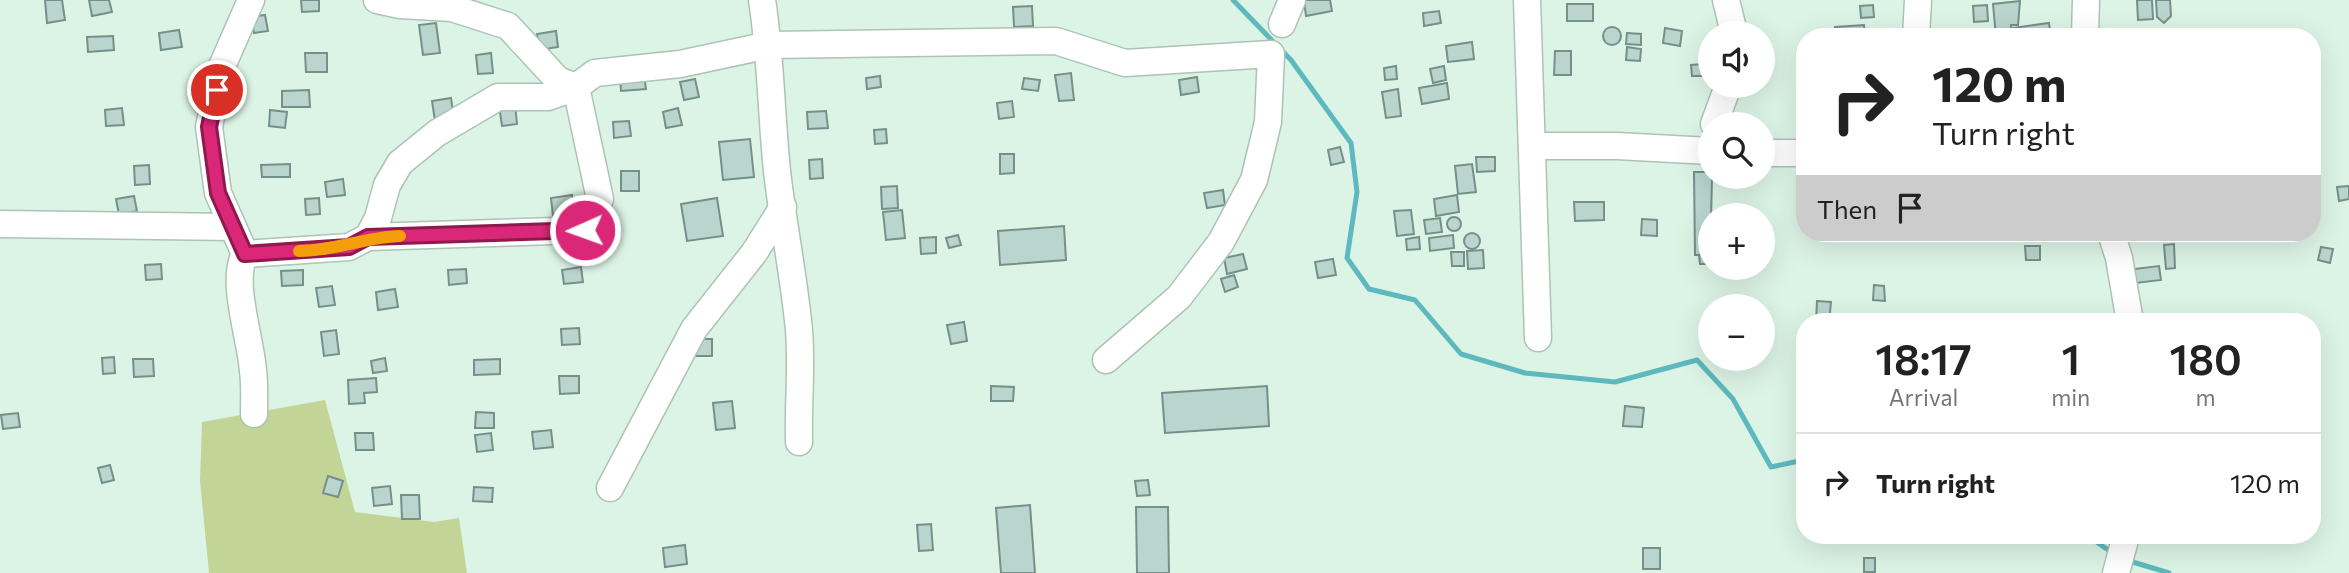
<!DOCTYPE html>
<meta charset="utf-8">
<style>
:root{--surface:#fff;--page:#f2f2f2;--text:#222;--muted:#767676;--line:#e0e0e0}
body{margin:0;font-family:Commissioner,sans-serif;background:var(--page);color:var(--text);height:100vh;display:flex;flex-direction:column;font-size:26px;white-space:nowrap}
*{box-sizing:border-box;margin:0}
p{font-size:23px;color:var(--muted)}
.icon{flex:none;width:38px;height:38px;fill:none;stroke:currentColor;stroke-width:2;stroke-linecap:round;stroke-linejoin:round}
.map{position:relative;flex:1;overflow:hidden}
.sheet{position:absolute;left:1796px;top:313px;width:525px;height:231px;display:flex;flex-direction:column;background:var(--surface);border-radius:28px;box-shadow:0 7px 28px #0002}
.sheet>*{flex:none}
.hud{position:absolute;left:1796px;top:28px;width:525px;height:214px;border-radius:28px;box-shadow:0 7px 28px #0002;background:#fff;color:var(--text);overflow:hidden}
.buttons{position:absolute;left:1698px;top:21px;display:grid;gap:14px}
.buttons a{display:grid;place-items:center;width:77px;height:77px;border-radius:50%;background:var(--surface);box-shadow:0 7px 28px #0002;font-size:35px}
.pin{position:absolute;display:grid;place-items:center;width:60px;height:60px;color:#fff;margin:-30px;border:4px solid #fff;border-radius:50%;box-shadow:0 2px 7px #0007}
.me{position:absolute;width:77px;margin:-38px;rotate:268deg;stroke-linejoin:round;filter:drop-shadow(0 0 5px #0008)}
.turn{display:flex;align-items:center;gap:24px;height:147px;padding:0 21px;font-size:32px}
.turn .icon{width:91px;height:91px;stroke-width:2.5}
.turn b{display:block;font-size:49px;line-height:60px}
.then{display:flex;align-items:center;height:66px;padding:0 21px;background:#0003;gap:14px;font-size:26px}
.eta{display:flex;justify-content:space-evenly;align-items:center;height:119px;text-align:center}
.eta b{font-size:42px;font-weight:600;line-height:49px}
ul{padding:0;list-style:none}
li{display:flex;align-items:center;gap:21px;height:98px;padding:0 21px;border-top:2px solid var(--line)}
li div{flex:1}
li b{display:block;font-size:26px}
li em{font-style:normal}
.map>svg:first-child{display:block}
.green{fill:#c3d497}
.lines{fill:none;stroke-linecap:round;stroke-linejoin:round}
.stream{stroke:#5db9bd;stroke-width:5}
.building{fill:#b9d5ce;stroke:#759089;stroke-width:2}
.minor-casing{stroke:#acc3b6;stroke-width:29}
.minor{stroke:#fff;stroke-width:26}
.route-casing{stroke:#8e194d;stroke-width:18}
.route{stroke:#db2777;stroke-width:12}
.slow{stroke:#f59e0b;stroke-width:12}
</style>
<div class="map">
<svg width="2349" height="573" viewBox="0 0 2349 573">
<rect width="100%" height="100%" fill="#dcf4e6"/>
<polygon class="green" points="325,400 355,512 434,522 459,518 467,573 209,573 200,481 202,422"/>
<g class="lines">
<g class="stream">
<polyline points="1233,0 1291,60 1351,143 1357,192 1347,258 1369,289 1415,300 1461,354 1525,373 1615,382 1697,360 1733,399 1771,467 1804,460"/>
<polyline points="2088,536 2114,554"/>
<polyline points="2126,560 2169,573"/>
</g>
</g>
<g class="building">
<polygon points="45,0 62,0 65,20 47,23"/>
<polygon points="89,0 109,0 112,12 92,16"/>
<polygon points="301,0 319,0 319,11 302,12"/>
<polygon points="1304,0 1330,0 1332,11 1306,16"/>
<polygon points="2137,0 2152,0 2153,19 2138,20"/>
<polygon points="2156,0 2170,0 2171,16 2164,23 2157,17"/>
<polygon points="2020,1 2018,25 2011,25 2012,37 1996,37 1993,4"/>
<rect x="1567" y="4" width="26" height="17"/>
<polygon points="1873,5 1874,17 1861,18 1860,6"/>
<polygon points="1987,5 1988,21 1974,22 1973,6"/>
<polygon points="1032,6 1033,26 1014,27 1013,7"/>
<polygon points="1439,11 1441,23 1424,26 1423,13"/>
<polygon points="265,15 268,31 254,33 251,17"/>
<polygon points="436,23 440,53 423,55 419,25"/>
<polygon points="2049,23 2051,37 2014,37 2013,28"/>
<polygon points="1864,25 1865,37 1835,37 1835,27"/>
<circle cx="1612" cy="36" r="9"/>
<polygon points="1665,28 1682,31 1680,46 1663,43"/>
<polygon points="179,30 182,47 161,50 159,33"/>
<polygon points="556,31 558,47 539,50 537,34"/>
<polygon points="1627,33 1641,34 1641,45 1626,44"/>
<polygon points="113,36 114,50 88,52 87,37"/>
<polygon points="1472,42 1474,59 1448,62 1446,46"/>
<polygon points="1627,47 1641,49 1640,61 1626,60"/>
<polygon points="1555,51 1571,51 1571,75 1554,75"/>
<polygon points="305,53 327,53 327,72 306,72"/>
<polygon points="491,53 493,73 478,74 476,55"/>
<polygon points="1703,64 1704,76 1692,76 1691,65"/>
<polygon points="1396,66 1397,79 1385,80 1384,68"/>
<polygon points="1444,66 1446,80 1433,83 1430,69"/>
<polygon points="1071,73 1074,100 1059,101 1055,75"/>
<polygon points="644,75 646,89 621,91 620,77"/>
<polygon points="880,76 881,87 867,89 866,78"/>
<polygon points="1197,77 1199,92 1181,95 1179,80"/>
<polygon points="1024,78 1040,80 1038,91 1022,89"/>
<polygon points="695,79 699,97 684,100 680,82"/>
<polygon points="1447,83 1449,99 1422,104 1419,88"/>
<polygon points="1398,89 1401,116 1386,118 1382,92"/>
<polygon points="309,90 310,107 282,107 282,91"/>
<polygon points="451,98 454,118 435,121 432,101"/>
<polygon points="1012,101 1014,117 999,119 997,103"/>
<polygon points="515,104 517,124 502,126 499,106"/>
<polygon points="122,108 124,125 106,126 105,110"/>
<polygon points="678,108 682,125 666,128 663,112"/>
<polygon points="270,110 287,112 285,128 269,126"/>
<polygon points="826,111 828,128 808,129 807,112"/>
<polygon points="629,121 631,136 614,138 613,122"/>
<polygon points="886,129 887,143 875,144 874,130"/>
<polygon points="750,139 754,177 723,180 719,142"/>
<polygon points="1340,147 1344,162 1331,165 1328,150"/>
<polygon points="1000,154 1014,154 1014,173 1000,174"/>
<polygon points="1476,157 1495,157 1495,171 1477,172"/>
<polygon points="822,159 823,178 810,179 809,160"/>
<polygon points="290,164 290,177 262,177 261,165"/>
<polygon points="1472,164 1476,192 1458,194 1455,166"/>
<polygon points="149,165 150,184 135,185 134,166"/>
<rect x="621" y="171" width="18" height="20"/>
<polygon points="1694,172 1710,172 1712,177 1710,264 1700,264 1699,255 1695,255"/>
<polygon points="343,179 345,195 327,197 325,182"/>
<polygon points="897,186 898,208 882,209 881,187"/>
<polygon points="2349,186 2349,199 2339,201 2337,187"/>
<polygon points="1223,190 1225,205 1207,208 1204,193"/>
<polygon points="572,195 574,213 553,216 551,198"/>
<polygon points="1457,195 1459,212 1436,216 1434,199"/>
<polygon points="134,196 137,211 119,215 116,199"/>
<polygon points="319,198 320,214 306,215 305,199"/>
<polygon points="717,198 723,236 687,241 681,204"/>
<polygon points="1574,202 1604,202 1604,220 1575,221"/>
<polygon points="902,210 905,238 886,240 883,212"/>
<polygon points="1411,210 1414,234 1397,236 1394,211"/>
<circle cx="1454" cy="224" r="7"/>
<polygon points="1440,218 1442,232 1426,234 1424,220"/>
<polygon points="1642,219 1657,220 1657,236 1641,235"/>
<polygon points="1064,226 1066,260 1000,265 998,231"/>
<circle cx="1472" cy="241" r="8"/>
<polygon points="958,235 961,245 949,248 946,238"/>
<polygon points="1453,235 1454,248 1430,251 1429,238"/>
<polygon points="936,237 936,253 921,254 920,238"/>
<polygon points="1419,237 1420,249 1407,250 1406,239"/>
<polygon points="2174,244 2175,268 2166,269 2164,245"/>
<polygon points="2025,246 2040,246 2040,260 2026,260"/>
<polygon points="2321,247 2333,249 2330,263 2318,260"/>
<polygon points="1483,250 1484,268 1468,269 1467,251"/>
<polygon points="1451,252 1464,252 1464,266 1452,266"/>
<polygon points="1243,254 1247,269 1227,274 1224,258"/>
<polygon points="1333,259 1336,275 1318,278 1315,262"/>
<polygon points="161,264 162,279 146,280 145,265"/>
<polygon points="2159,266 2161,280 2136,283 2134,269"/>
<polygon points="581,267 583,282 564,284 562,270"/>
<polygon points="466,269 467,283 449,285 448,270"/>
<polygon points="303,270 303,285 282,286 281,271"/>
<polygon points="1234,275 1238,287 1225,292 1221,279"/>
<polygon points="1874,285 1884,286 1885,301 1873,300"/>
<polygon points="332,286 335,305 319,307 316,288"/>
<polygon points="395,289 398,307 378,310 376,292"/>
<polygon points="1817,301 1831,302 1829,322 1816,322"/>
<polygon points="964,322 967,341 951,344 947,325"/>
<polygon points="579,328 580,344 562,345 561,329"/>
<polygon points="336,330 339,354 324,356 321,332"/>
<rect x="696" y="339" width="16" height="17"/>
<polygon points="114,357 115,373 103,374 102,358"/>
<polygon points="385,358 387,371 373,373 371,361"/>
<polygon points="133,359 153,359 154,376 134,377"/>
<polygon points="500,359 500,374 474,375 474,360"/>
<polygon points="559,376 579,376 579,393 560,394"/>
<polygon points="376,378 377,392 364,393 365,403 349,404 348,380"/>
<polygon points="991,386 1014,387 1013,401 991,401"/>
<polygon points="1267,386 1269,426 1165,433 1162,393"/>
<polygon points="732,401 735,428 716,430 713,403"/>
<polygon points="1625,406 1644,408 1642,427 1623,426"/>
<polygon points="476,412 494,413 494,428 475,428"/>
<polygon points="18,413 20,427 3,429 1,415"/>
<polygon points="551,430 553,447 534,449 532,432"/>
<polygon points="355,433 373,433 374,450 356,450"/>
<polygon points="491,433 493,450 477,452 475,435"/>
<polygon points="110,465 114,480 102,483 98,468"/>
<polygon points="328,476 343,481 338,497 323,493"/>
<polygon points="1148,480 1150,495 1137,496 1135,481"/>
<polygon points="390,486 392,504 374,506 372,488"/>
<polygon points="474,487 493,488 492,502 473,501"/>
<polygon points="401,495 419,495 420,519 402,519"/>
<polygon points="1030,505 1035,573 1001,573 996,508"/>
<polygon points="1136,507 1168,507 1169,573 1137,573"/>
<polygon points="931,524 933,550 919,551 917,525"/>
<polygon points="685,545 687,564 665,567 663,548"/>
<rect x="1643" y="548" width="17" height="21"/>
<rect x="1864" y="558" width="11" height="14"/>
</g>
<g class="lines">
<defs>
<g id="minor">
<path d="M762,0C771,57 771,113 777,171C783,224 794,277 799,330C802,367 798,404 799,442"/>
<polyline points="1527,0 1538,338"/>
<polyline points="1726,0 1734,33"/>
<polyline points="1282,24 1292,0"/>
<polyline points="1916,37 1918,0"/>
<polyline points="2085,37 2086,0"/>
<polyline points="1714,124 1728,86"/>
<polyline points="1532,146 1617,146 1710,151"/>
<polyline points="1762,153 1804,153"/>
<polyline points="0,224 233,227"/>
<polyline points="2111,233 2119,258 2130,322"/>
<polyline points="368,237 585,230 600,199 576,87 558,80 508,26 452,8 400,5 377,0"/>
<polyline points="245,254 218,193 209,127 220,71 251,0"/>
<path d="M254,414C254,400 255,385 253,371C251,339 230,281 245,254L349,247L368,237L378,218L387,185L400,163L437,133L498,97H548L576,87L595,73L680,64L769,45L1056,41L1125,63L1271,54L1268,122L1254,180L1221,242L1179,297L1106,360"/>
<polyline points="610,488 694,329 754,253 783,207"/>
<polyline points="2116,573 2126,536"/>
</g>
</defs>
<use href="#minor" class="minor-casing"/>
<use href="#minor" class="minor"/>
</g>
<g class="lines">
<defs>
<polyline id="route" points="217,90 209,127 218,193 245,254 349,247 368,237 585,230"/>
</defs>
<use href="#route" class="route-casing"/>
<use href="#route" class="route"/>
<path class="slow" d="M299,251C335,251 365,237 400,236"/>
</g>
</svg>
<div class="buttons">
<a><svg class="icon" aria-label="sound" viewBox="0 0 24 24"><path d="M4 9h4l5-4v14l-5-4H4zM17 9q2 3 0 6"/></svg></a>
<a><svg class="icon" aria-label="search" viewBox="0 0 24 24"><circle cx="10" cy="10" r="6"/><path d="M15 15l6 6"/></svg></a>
<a>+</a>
<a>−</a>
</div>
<div class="pin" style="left:217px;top:90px;background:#d93025"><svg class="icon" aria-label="arrive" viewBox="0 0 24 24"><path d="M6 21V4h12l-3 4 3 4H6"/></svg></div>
<svg class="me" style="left:585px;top:230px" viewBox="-20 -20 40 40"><circle r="17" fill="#db2777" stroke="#fff" stroke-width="3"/><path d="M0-11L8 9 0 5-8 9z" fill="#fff"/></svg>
<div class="hud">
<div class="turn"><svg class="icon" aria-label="right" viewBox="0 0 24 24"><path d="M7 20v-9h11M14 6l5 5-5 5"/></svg><div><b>120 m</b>Turn right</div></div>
<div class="then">Then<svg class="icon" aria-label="arrive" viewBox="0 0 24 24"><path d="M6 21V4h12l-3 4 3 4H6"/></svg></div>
</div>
<section class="sheet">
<div class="eta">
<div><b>18:17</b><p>Arrival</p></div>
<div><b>1</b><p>min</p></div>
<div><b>180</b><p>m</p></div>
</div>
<ul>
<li><svg class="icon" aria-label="right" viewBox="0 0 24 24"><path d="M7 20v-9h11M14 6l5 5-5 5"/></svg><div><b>Turn right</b></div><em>120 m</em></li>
</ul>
</section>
</div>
